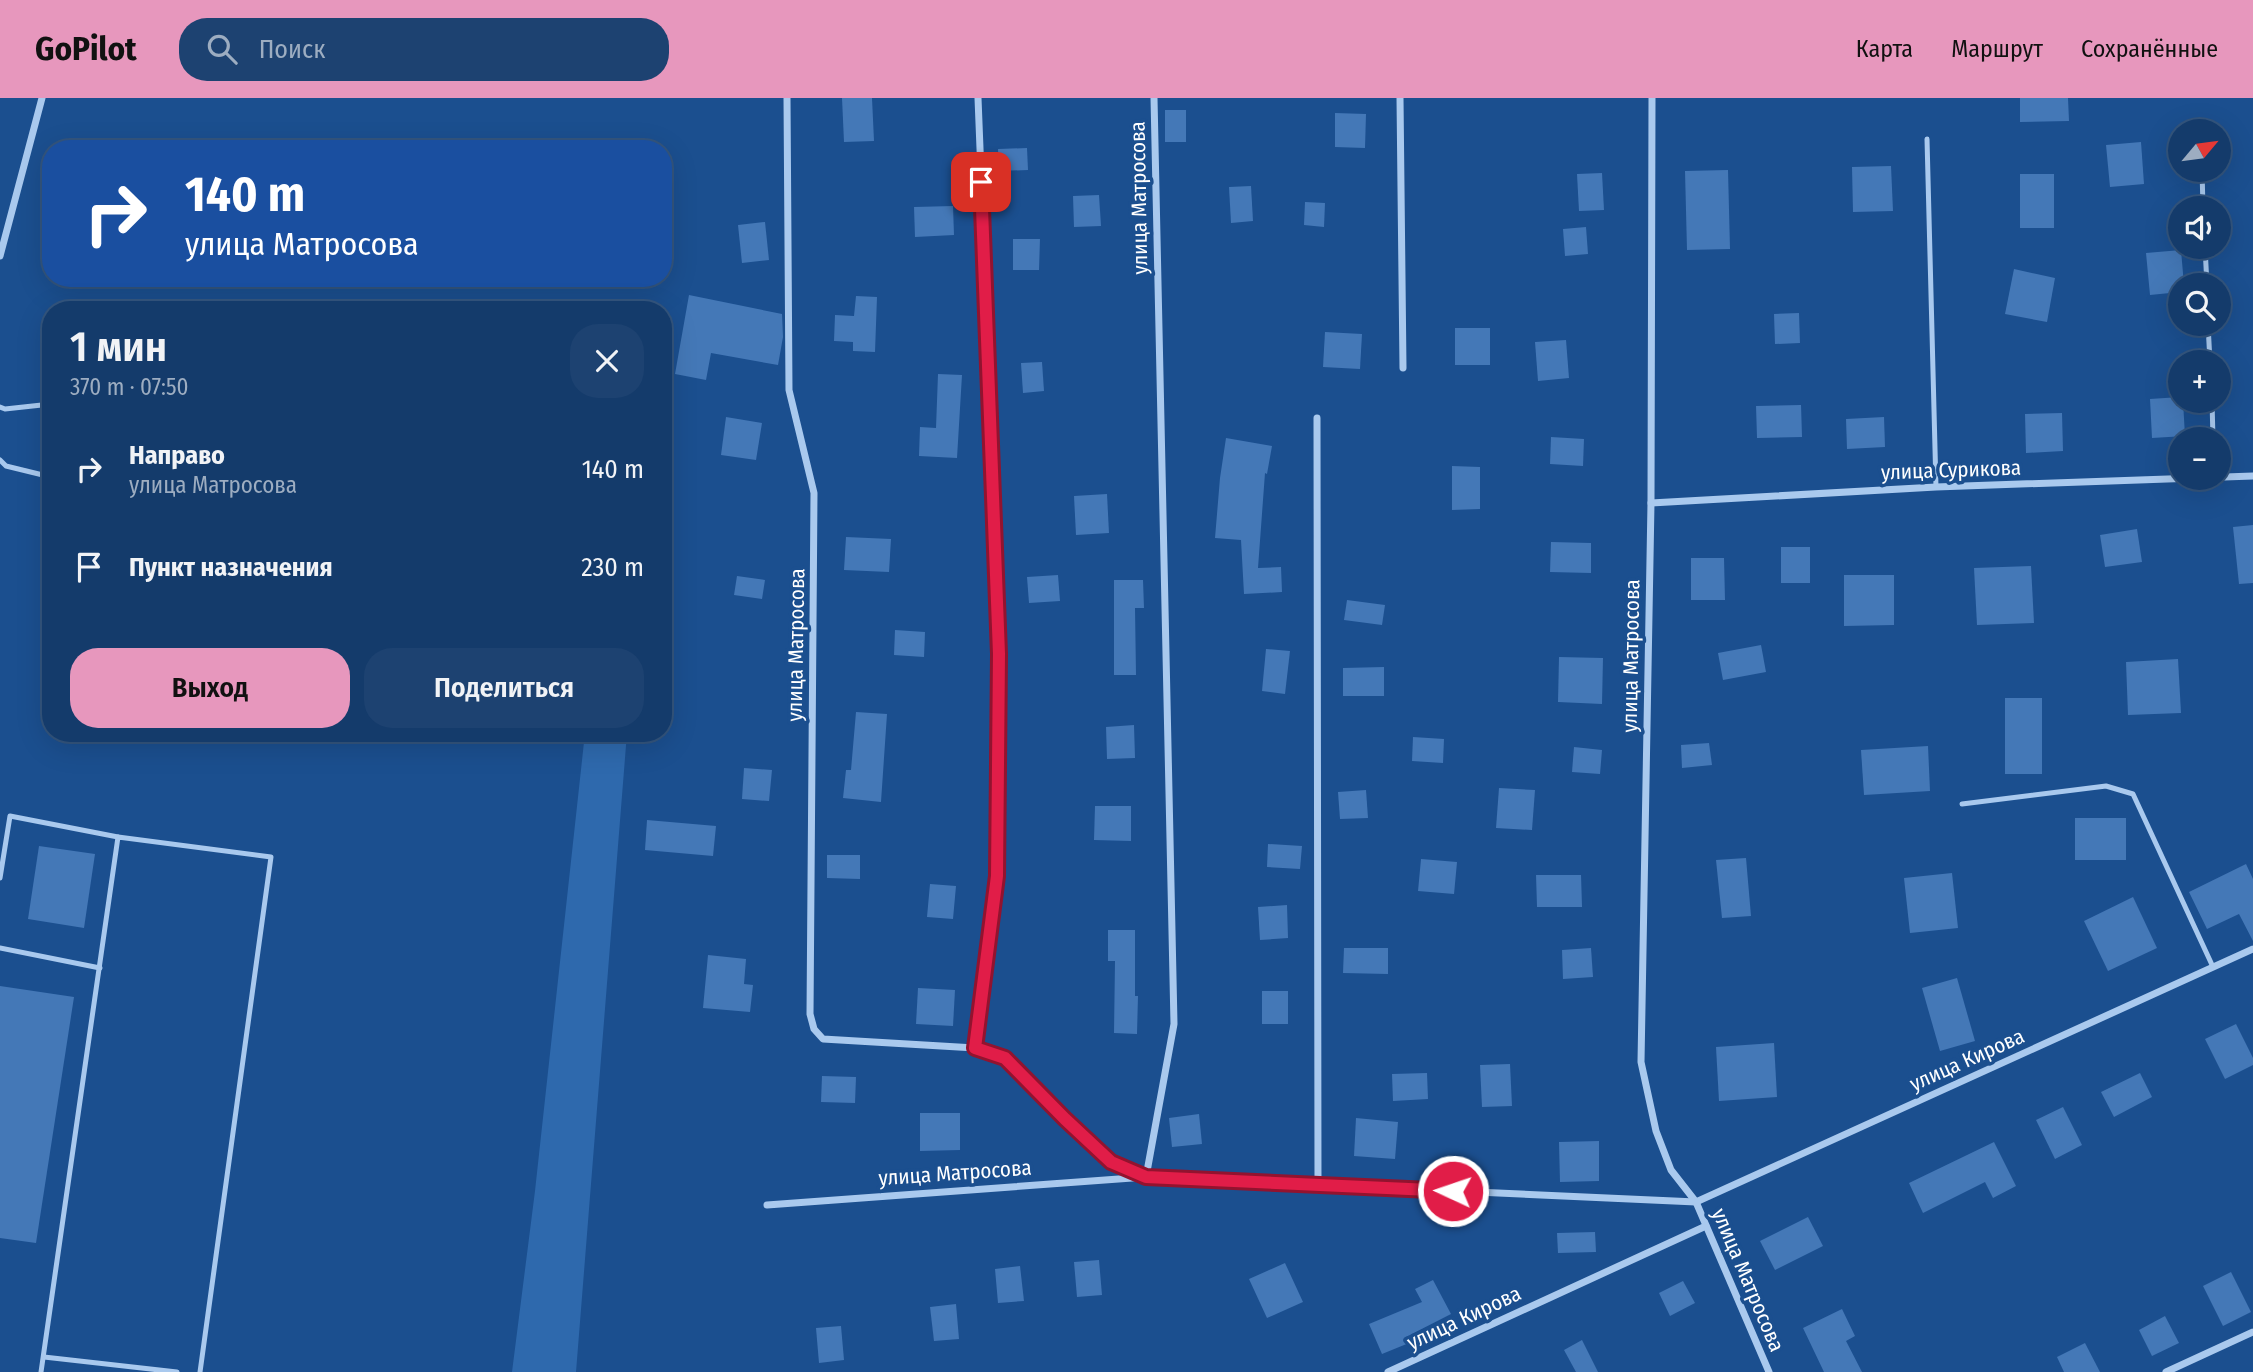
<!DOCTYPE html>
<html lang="ru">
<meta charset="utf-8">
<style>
:root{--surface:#143b6b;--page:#1d4271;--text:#f1f3f6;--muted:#9dadc1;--line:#33557e;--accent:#e797bd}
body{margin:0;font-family:"Fira Sans Condensed",sans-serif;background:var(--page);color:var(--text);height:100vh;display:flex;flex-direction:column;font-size:26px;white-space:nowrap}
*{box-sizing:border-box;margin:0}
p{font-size:23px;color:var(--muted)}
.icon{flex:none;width:38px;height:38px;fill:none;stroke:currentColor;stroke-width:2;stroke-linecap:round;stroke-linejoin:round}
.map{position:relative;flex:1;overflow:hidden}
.sheet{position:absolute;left:42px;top:203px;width:630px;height:441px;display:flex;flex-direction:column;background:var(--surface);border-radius:28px;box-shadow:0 7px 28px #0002,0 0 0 2px var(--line)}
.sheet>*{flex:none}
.guide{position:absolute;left:42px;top:42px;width:630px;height:147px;border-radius:28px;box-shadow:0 7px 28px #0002,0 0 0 2px var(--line);background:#1a4fa0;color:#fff;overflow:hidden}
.needle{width:46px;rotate:61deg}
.fabs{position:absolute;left:2168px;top:21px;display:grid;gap:14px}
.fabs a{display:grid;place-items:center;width:63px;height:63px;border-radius:50%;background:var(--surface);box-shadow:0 7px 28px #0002,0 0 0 2px var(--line);font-size:35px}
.pin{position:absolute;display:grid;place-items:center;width:60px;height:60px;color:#fff;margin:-30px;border-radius:14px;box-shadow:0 4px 10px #0006}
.me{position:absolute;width:77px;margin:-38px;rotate:273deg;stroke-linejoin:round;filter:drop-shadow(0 0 5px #0008)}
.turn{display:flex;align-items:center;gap:24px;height:147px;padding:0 28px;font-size:32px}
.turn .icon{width:91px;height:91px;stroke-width:2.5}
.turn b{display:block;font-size:49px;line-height:60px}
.round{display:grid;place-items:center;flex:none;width:74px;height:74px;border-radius:28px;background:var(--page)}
.overview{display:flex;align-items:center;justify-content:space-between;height:119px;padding:0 28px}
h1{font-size:42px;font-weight:600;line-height:52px}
.primary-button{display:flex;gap:14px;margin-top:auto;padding:14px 28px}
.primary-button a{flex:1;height:80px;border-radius:28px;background:var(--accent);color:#111;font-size:28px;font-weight:600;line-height:80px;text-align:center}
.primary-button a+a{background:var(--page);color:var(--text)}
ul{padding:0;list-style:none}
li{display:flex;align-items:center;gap:21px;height:98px;padding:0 28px}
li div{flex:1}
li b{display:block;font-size:26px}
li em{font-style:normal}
header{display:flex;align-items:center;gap:42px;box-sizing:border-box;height:98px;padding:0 35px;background:var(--accent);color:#111}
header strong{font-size:33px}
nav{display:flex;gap:38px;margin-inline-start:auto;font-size:24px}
.search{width:490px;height:63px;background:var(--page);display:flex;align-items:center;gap:18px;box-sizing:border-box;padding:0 24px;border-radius:28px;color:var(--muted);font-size:26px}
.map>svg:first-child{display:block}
.green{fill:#2e69ad}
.building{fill:#4478b7}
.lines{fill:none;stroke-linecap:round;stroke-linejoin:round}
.lane{stroke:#a9c9ee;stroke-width:5}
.street{stroke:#a9c9ee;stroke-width:7}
.route-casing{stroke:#92132f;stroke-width:18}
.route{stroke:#e11d48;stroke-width:12}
.labels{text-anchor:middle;stroke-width:7;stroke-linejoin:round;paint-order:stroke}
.street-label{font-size:21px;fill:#fff;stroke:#1b4f8f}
</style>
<header>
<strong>GoPilot</strong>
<div class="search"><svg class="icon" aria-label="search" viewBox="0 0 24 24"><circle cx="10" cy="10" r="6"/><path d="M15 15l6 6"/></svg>Поиск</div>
<nav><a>Карта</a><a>Маршрут</a><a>Сохранённые</a></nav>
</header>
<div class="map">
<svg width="2253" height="1274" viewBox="0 0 2253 1274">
<rect width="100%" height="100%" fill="#1b4f8f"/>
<polygon class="green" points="585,635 627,635 576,1274 512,1274 535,1093"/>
<g class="building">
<polygon points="842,0 872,0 874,43 844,44"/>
<polygon points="2020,0 2068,0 2069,23 2020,24"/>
<rect x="1165" y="12" width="21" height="32"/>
<polygon points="1335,15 1366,16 1365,50 1335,49"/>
<polygon points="2141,44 2144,86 2110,89 2106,47"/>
<polygon points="1027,50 1028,72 999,73 998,51"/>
<polygon points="1891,68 1893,113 1853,114 1852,69"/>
<polygon points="1728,72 1730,151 1687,152 1685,73"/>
<polygon points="1602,75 1604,112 1579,113 1577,76"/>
<rect x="2020" y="76" width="34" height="54"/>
<polygon points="1251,88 1253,123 1231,125 1229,89"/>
<polygon points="1099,97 1101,128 1074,129 1073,98"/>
<polygon points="1305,104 1325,105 1324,129 1304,127"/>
<polygon points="953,108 954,137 915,139 914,109"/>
<polygon points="765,124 769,162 742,165 738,127"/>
<polygon points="1586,129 1588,156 1565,158 1563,131"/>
<polygon points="1013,141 1040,141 1039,172 1013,172"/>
<polygon points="2181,152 2184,187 2180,187 2180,194 2150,197 2146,155"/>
<polygon points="2014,171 2055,180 2047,224 2005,216"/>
<polygon points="689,197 782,216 783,239 778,267 711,255 706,282 675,276"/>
<polygon points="856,198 877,199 875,254 853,253 853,244 834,243 835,217 854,218"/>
<polygon points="1799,215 1800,245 1775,246 1774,216"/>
<rect x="1455" y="230" width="35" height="37"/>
<polygon points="1325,234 1362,236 1360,271 1323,269"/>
<polygon points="1566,242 1569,280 1538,283 1535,244"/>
<polygon points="1042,264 1044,293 1023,295 1021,265"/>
<polygon points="938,276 962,277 957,360 919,358 920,329 936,330"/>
<polygon points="2180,299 2180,303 2183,303 2185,338 2152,340 2150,301"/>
<polygon points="1801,307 1802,339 1757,340 1756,308"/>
<polygon points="2062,315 2063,353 2026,355 2025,316"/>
<polygon points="726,319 762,325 756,362 721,357"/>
<polygon points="1884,319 1885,349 1847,351 1846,321"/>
<polygon points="1551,339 1584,341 1583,368 1550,366"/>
<polygon points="1226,340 1272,348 1267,376 1265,375 1258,470 1281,469 1282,494 1244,496 1241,442 1215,440 1220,380"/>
<polygon points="1452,368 1480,369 1480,411 1452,412"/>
<polygon points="1107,396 1109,435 1076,437 1074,398"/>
<polygon points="2253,427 2253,485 2239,486 2233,429"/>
<polygon points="2137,431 2142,464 2105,469 2100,437"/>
<polygon points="846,439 891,441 889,474 844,472"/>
<polygon points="1551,444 1591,445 1591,475 1550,474"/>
<rect x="1781" y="449" width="29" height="36"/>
<polygon points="1691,460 1724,460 1725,502 1691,502"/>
<polygon points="2031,468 2034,525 1977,527 1974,470"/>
<polygon points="1058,477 1060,503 1029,505 1027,479"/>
<polygon points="1844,477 1894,477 1894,527 1844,528"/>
<polygon points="737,478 765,482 762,501 734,497"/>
<polygon points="1114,482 1143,482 1144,510 1135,510 1136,577 1114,577"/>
<polygon points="1347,502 1385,507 1382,527 1344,522"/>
<polygon points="895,532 925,534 924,559 894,557"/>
<polygon points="1761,547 1766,574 1723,582 1718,555"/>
<polygon points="1266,551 1290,553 1285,596 1262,593"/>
<polygon points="1559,559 1603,560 1602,606 1558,604"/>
<polygon points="2178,561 2181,615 2128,617 2126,564"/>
<polygon points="1384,569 1384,598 1343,598 1343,570"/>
<rect x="2005" y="600" width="37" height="76"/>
<polygon points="856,614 887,616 881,704 843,700 846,672 851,672"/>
<polygon points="1134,627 1135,660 1107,661 1106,629"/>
<polygon points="1413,639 1444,641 1443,665 1412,663"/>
<polygon points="1709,645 1712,667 1682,670 1681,647"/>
<polygon points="1928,648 1930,693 1864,697 1861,652"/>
<polygon points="1574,649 1602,652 1600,676 1572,674"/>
<polygon points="744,670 772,672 769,703 742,701"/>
<polygon points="1499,690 1535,692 1532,732 1496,730"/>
<polygon points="1366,692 1368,720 1340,721 1338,694"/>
<polygon points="1095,708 1131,708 1131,743 1094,742"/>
<rect x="2075" y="720" width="51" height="42"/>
<polygon points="647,722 716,728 713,758 645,752"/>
<polygon points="1268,746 1302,748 1300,771 1267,769"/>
<polygon points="39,748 95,756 84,830 28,821"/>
<polygon points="827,757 860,757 860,781 827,780"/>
<polygon points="1746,760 1751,818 1722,820 1716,762"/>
<polygon points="1421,761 1457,764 1454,796 1418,793"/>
<polygon points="2246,766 2253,781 2253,843 2239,816 2207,831 2189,794"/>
<polygon points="1952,775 1958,830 1910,835 1904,780"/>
<polygon points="1536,777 1581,777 1582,809 1537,809"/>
<polygon points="930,786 956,788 953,821 927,819"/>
<polygon points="2133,799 2157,850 2108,873 2084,823"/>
<polygon points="1287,807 1288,840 1260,842 1258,809"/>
<polygon points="1108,832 1135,832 1135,898 1138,898 1137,936 1114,935 1115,863 1108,863"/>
<polygon points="1344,850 1388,850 1388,876 1343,875"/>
<polygon points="1591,850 1593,879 1563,881 1562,852"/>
<polygon points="708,857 746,861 744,886 753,887 750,914 703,910"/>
<polygon points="1957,880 1975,943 1940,953 1922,890"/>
<polygon points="0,888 74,899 36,1145 0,1140"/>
<polygon points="918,890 955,892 953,928 916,926"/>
<rect x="1262" y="893" width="26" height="33"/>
<polygon points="2236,926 2253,960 2253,967 2225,981 2205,941"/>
<polygon points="1774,945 1777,999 1719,1003 1716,949"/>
<polygon points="1510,966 1512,1008 1482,1009 1480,967"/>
<polygon points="1427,975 1428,1001 1393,1003 1392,976"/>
<polygon points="2140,975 2152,999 2114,1019 2101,994"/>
<polygon points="822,978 856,979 855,1005 821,1004"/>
<polygon points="2063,1009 2082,1047 2055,1061 2036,1022"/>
<polygon points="920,1015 960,1015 960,1052 920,1053"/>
<polygon points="1199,1016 1202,1046 1172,1049 1169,1020"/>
<polygon points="1356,1020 1398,1024 1395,1061 1354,1058"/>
<polygon points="1599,1043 1599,1083 1560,1084 1559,1044"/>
<polygon points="1994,1044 2016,1088 1993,1100 1985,1084 1923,1115 1909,1085"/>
<polygon points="1808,1119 1823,1148 1775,1172 1760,1143"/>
<polygon points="1595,1134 1596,1154 1558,1155 1557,1135"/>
<polygon points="1099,1162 1102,1197 1077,1199 1074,1164"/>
<polygon points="1285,1165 1303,1204 1267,1220 1249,1181"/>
<polygon points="1020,1168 1024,1203 998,1205 995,1171"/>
<polygon points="2231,1174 2251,1214 2223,1228 2203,1188"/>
<polygon points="1433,1182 1451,1216 1406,1239 1409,1245 1382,1256 1369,1226 1422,1204 1415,1191"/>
<polygon points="1683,1183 1695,1205 1670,1218 1659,1195"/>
<polygon points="956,1206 959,1241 934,1243 930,1209"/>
<polygon points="1842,1211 1855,1238 1846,1243 1862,1274 1824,1274 1803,1230"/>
<polygon points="2165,1218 2179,1245 2152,1258 2139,1232"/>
<polygon points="841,1228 844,1262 819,1265 816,1230"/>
<polygon points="1582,1242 1598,1274 1576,1274 1564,1252"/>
<polygon points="2085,1245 2100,1274 2064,1274 2057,1259"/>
</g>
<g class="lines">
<g class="lane">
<polyline points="1927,41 1936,389"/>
<polyline points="2202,72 2203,110"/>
<polyline points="2205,149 2207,187"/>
<polyline points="2208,226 2210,264"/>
<polyline points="2212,303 2213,341"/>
<polyline points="0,309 5,311 51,306"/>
<polyline points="0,362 6,368 51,379"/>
<polyline points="1962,706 2106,688 2133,696 2213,869"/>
<polyline points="0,780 10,718 118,739"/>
<polyline points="0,850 100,870"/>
<polyline points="44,1259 177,1274"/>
<polyline points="41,1274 118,739 271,759 200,1274"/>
</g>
<g class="street">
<polyline points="787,0 789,292 814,395 810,916 814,931 823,941 975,950"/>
<polyline points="978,0 999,529 997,778 975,950 1005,960 1065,1021 1111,1064 1146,1079 1174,926 1154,0"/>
<polyline points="1400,0 1403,270"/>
<polyline points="1652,0 1651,405 1641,964 1656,1033 1671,1072 1696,1104 1769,1274"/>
<polyline points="0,158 42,0"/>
<polyline points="1317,320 1318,1087"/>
<polyline points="1651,405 1936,389 2253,378"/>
<polyline points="767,1107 1146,1079 1696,1104 2253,851"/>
<polyline points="1388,1274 1706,1128"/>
<polyline points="2166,1274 2253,1234"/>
</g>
</g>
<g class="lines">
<defs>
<polyline id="route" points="981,84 999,556 997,778 975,950 1005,960 1065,1021 1111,1064 1146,1079 1453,1093"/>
</defs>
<use href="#route" class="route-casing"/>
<use href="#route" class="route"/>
</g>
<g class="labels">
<g class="street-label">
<text transform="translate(1139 100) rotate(-91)" y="7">улица Матросова</text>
<text transform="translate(1951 372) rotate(-2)" y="7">улица Сурикова</text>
<text transform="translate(796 547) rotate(-89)" y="7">улица Матросова</text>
<text transform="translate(1631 558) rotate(-89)" y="7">улица Матросова</text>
<text transform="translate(1967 962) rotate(-24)" y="7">улица Кирова</text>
<text transform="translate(955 1075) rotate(-4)" y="7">улица Матросова</text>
<text transform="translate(1748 1182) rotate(67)" y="7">улица Матросова</text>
<text transform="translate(1464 1220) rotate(-25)" y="7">улица Кирова</text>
</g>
</g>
</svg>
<div class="fabs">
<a><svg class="needle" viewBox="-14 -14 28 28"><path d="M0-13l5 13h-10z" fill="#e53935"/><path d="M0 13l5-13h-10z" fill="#9dadc1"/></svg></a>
<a><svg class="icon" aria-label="sound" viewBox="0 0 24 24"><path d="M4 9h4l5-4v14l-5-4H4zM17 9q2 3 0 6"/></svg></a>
<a><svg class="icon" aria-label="search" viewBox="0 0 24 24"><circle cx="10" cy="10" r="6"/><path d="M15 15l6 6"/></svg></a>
<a>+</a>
<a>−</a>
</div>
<div class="pin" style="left:981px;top:84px;background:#d93025"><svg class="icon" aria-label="arrive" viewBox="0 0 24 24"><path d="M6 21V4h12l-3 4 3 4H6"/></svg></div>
<svg class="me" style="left:1453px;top:1093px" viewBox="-20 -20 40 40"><circle r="17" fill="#e11d48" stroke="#fff" stroke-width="3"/><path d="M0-11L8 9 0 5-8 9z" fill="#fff"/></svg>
<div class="guide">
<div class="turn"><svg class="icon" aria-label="right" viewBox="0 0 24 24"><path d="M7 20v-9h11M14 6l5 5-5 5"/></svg><div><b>140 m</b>улица Матросова</div></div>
</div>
<section class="sheet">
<div class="overview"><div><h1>1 мин</h1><p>370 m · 07:50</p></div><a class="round"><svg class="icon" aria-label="close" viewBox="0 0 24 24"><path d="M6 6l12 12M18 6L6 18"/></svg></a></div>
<ul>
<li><svg class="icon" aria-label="right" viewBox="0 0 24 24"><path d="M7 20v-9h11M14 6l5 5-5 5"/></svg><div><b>Направо</b><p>улица Матросова</p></div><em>140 m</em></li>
<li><svg class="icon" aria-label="arrive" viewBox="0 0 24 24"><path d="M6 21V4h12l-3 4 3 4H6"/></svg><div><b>Пункт назначения</b></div><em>230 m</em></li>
</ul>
<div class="primary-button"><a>Выход</a><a>Поделиться</a></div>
</section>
</div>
